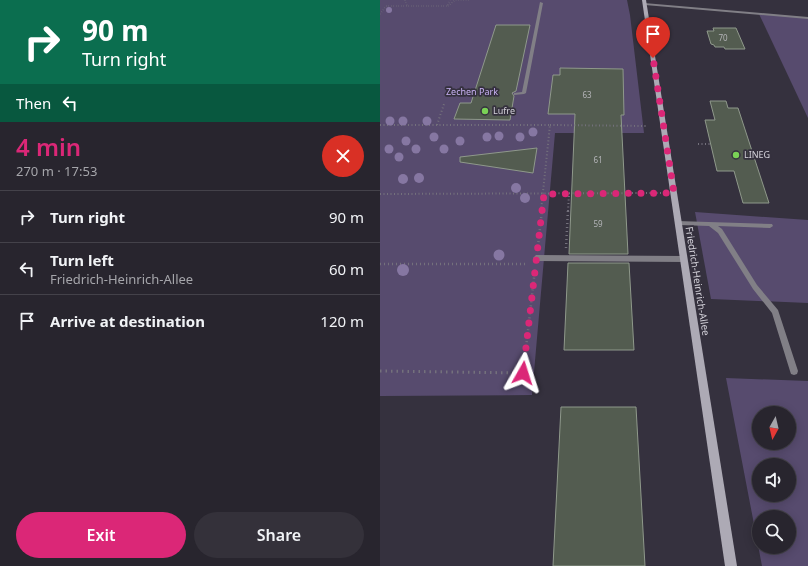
<!DOCTYPE html>
<meta charset="utf-8">
<style>
:root{--surface:#28252e;--page:#34313a;--text:#f1f3f6;--muted:#a5a5aa;--line:#44424a;--accent:#db2777}
body{margin:0;font-family:"Noto Sans",sans-serif;background:var(--page);color:var(--text);height:100vh;display:flex;flex-direction:column;font-size:15px;white-space:nowrap}
*{box-sizing:border-box;margin:0}
p{font-size:13px;color:var(--muted)}
.icon{flex:none;width:22px;height:22px;fill:none;stroke:currentColor;stroke-width:2;stroke-linecap:round;stroke-linejoin:round}
.map{position:relative;flex:1;overflow:hidden}
.details{display:flex;flex-direction:column;background:var(--surface);width:380px}
.details>*{flex:none}
.top-card{background:#0b6e4f;color:#fff;overflow:hidden}
.needle{width:26px;rotate:188deg}
.tools{position:absolute;left:372px;top:406px;display:grid;gap:8px}
.tools a{display:grid;place-items:center;width:44px;height:44px;border-radius:50%;background:var(--surface);box-shadow:0 2px 10px #0003,0 0 0 1px var(--line);font-size:20px}
.pin{position:absolute;display:grid;place-items:center;width:34px;height:34px;color:#fff;margin:-41px -17px;border-radius:50% 50% 50% 0;rotate:-45deg;box-shadow:0 0 4px #0007}
.pin .icon{rotate:45deg}
.me{position:absolute;width:44px;margin:-22px;rotate:6deg;stroke-linejoin:round;filter:drop-shadow(0 0 3px #0008)}
.turn{display:flex;align-items:center;gap:14px;height:84px;padding:0 16px;font-size:18px}
.turn .icon{width:52px;height:52px;stroke-width:2.5}
.turn b{display:block;font-size:28px;line-height:34px}
.then{display:flex;align-items:center;height:38px;padding:0 16px;background:#0003;gap:8px;font-size:15px}
.round{display:grid;place-items:center;flex:none;width:42px;height:42px;border-radius:21px;background:var(--page)}
.headline{display:flex;align-items:center;justify-content:space-between;height:68px;padding:0 16px}
h1{font-size:24px;font-weight:600;line-height:30px;color:var(--accent)}
.button{display:flex;gap:8px;margin-top:auto;padding:8px 16px}
.button a{flex:1;height:46px;border-radius:24px;background:var(--accent);color:#fff;font-size:16px;font-weight:600;line-height:46px;text-align:center}
.button a+a{background:var(--page);color:var(--text)}
ul{padding:0;list-style:none}
li{display:flex;align-items:center;gap:12px;height:52px;padding:0 16px;border-top:1px solid var(--line)}
li div{flex:1}
li b{display:block;font-size:15px}
li em{font-style:normal}
main{display:flex;flex:1;min-height:0}
.map>svg:first-child{display:block}
.green{fill:#574b6e;fill-rule:evenodd}
.building{fill:#535c50;stroke:#8f998b}
.lines{fill:none;stroke-linecap:round;stroke-linejoin:round}
.path-far3{stroke:#74717c;stroke-width:1.5;stroke-dasharray:0.5 2;stroke-linecap:butt}
.path-far2{stroke:#74717c;stroke-width:2;stroke-dasharray:1 2.5;stroke-linecap:butt}
.path-far1{stroke:#74717c;stroke-width:2.5;stroke-dasharray:1 3;stroke-linecap:butt}
.path{stroke:#74717c;stroke-width:3;stroke-dasharray:1.5 4;stroke-linecap:butt}
.service{fill:#817f86;fill-rule:evenodd}
.minor{fill:#817f86;fill-rule:evenodd}
.secondary{fill:#adaab5;fill-rule:evenodd}
.tree{fill:#8677a2}
.route{stroke:#db2777;stroke-width:7;stroke-dasharray:0 12.6}
.poi-dot{fill:#7ad156;stroke:#35313e;stroke-width:1.5}
.labels{text-anchor:middle;stroke-width:3.5;stroke-linejoin:round;paint-order:stroke}
.number-label{font-size:8px;fill:#b4b4b8}
.far-park-label{font-size:9px;fill:#c8b1f4;stroke:#35313e}
.far-poi-label{font-size:9px;fill:#d4d2da;stroke:#35313e;text-anchor:start}
.street-label{font-size:10px;fill:#d4d2da;stroke:#35313e}
</style>
<main>
<section class="details">
<div class="top-card">
<div class="turn"><svg class="icon" aria-label="right" viewBox="0 0 24 24"><path d="M7 20v-9h11M14 6l5 5-5 5"/></svg><div><b>90 m</b>Turn right</div></div>
<div class="then">Then<svg class="icon" aria-label="left" viewBox="0 0 24 24"><path d="M17 20v-9H6M10 6l-5 5 5 5"/></svg></div>
</div>
<div class="headline"><div><h1>4 min</h1><p>270 m · 17:53</p></div><a class="round" style="background:#d93025;color:#fff"><svg class="icon" aria-label="close" viewBox="0 0 24 24"><path d="M6 6l12 12M18 6L6 18"/></svg></a></div>
<ul>
<li><svg class="icon" aria-label="right" viewBox="0 0 24 24"><path d="M7 20v-9h11M14 6l5 5-5 5"/></svg><div><b>Turn right</b></div><em>90 m</em></li>
<li><svg class="icon" aria-label="left" viewBox="0 0 24 24"><path d="M17 20v-9H6M10 6l-5 5 5 5"/></svg><div><b>Turn left</b><p>Friedrich-Heinrich-Allee</p></div><em>60 m</em></li>
<li><svg class="icon" aria-label="arrive" viewBox="0 0 24 24"><path d="M6 21V4h12l-3 4 3 4H6"/></svg><div><b>Arrive at destination</b></div><em>120 m</em></li>
</ul>
<div class="button"><a>Exit</a><a>Share</a></div>
</section>
<div class="map">
<svg width="428" height="566" viewBox="0 0 428 566">
<rect width="100%" height="100%" fill="#35313e"/>
<g class="green">
<polygon points="0,0 247,0 250,15 264,133 175,133 152,395 0,396"/>
<polygon points="379,14 428,18 428,118"/>
<polygon points="315,212 428,220 428,303 331,299"/>
<path d="M346,378L428,381V566H382ZM379,413H409V443H379ZM379,465H409V495H379ZM379,517H409V547H379Z"/>
</g>
<g class="building">
<polygon points="116,25 150,25 136,91 132,93 134,96 130,120 74,119 80,103 91,103"/>
<polygon points="333,28 356,28 365,49 345,49 344,47 335,47 334,45 331,44 327,31 334,31"/>
<polygon points="180,68 243,69 244,115 241,115 248,254 189,254 195,114 168,114 173,75 180,75"/>
<polygon points="330,101 346,101 348,108 358,108 389,203 363,203 354,171 337,171 325,120 335,120"/>
<polygon points="157,148 153,173 80,162 80,157"/>
<polygon points="188,263 249,263 254,350 184,350"/>
<polygon points="181,407 256,407 265,566 173,566"/>
</g>
<g class="lines">
<g class="path-far3">
<polyline points="25,0 27,6"/>
<polyline points="68,6 75,0 90,0"/>
<polyline points="0,14 6,6 67,6 70,0"/>
</g>
<g class="path-far2">
<polyline points="0,125 170,125 161,211"/>
<polyline points="57,125 64,104"/>
<polyline points="170,125 266,126"/>
<polyline points="318,144 331,144"/>
<polyline points="0,194 282,193"/>
<polyline points="188,211 189,194"/>
</g>
<g class="path-far1">
<polyline points="158,246 162,210"/>
<polyline points="186,248 188,210"/>
<polyline points="0,264 147,264"/>
<polyline points="144,366 155,269"/>
</g>
<polyline class="path" points="0,371 143,373 144,365"/>
<g class="service">
<polygon points="160,2 163,3 146,93 144,94 134,95 134,93 142,92"/>
<polygon points="297,221 392,224 393,226 390,228 338,226 342,229 377,285 398,310 418,371 417,374 414,375 411,374 410,371 392,313 373,289 338,233 329,226 299,225 297,225 296,223"/>
<polygon points="156,255 304,256 307,259 304,262 156,261 153,258"/>
</g>
<polygon class="minor" points="264,3 428,17 428,19 265,5 263,4"/>
<polygon class="secondary" points="262,0 266,0 357,566 345,566"/>
</g>
<g class="tree">
<circle cx="9" cy="10" r="3"/>
<circle cx="10" cy="121" r="4.5"/>
<circle cx="23" cy="121" r="4.5"/>
<circle cx="47" cy="121" r="4.5"/>
<circle cx="153" cy="132" r="4.5"/>
<circle cx="119" cy="136" r="4.5"/>
<circle cx="54" cy="137" r="4.5"/>
<circle cx="107" cy="137" r="4.5"/>
<circle cx="140" cy="137" r="4.5"/>
<circle cx="26" cy="141" r="4.5"/>
<circle cx="80" cy="141" r="4.5"/>
<circle cx="9" cy="149" r="4.5"/>
<circle cx="36" cy="149" r="4.5"/>
<circle cx="64" cy="149" r="4.5"/>
<circle cx="19" cy="157" r="4.5"/>
<circle cx="39" cy="178" r="5"/>
<circle cx="23" cy="179" r="5"/>
<circle cx="136" cy="188" r="5"/>
<circle cx="145" cy="198" r="5"/>
<circle cx="119" cy="255" r="5.5"/>
<circle cx="23" cy="270" r="6"/>
</g>
<g class="lines">
<polyline class="route" points="143,373 164,194 294,193 273,58"/>
</g>
<g class="poi-dot">
<circle cx="105" cy="111" r="4"/>
<circle cx="356" cy="155" r="4"/>
</g>
<g class="labels">
<g class="number-label">
<text x="343" y="41">70</text>
<text x="207" y="98">63</text>
<text x="218" y="163">61</text>
<text x="218" y="227">59</text>
</g>
<g class="far-park-label">
<text x="92" y="95">Zechen Park</text>
</g>
<g class="far-poi-label">
<text x="113" y="114">Lufre</text>
<text x="364" y="158">LINEG</text>
</g>
<g class="street-label">
<text transform="translate(318 281) rotate(81)" y="4">Friedrich-Heinrich-Allee</text>
</g>
</g>
</svg>
<div class="tools">
<a><svg class="needle" viewBox="-14 -14 28 28"><path d="M0-13l5 13h-10z" fill="#e53935"/><path d="M0 13l5-13h-10z" fill="#a5a5aa"/></svg></a>
<a><svg class="icon" aria-label="sound" viewBox="0 0 24 24"><path d="M4 9h4l5-4v14l-5-4H4zM17 9q2 3 0 6"/></svg></a>
<a><svg class="icon" aria-label="search" viewBox="0 0 24 24"><circle cx="10" cy="10" r="6"/><path d="M15 15l6 6"/></svg></a>
</div>
<div class="pin" style="left:273px;top:58px;background:#d93025"><svg class="icon" aria-label="arrive" viewBox="0 0 24 24"><path d="M6 21V4h12l-3 4 3 4H6"/></svg></div>
<svg class="me" style="left:143px;top:373px" viewBox="-20 -20 40 40"><path d="M0-17L14 15 0 8-14 15z" fill="#db2777" stroke="#fff" stroke-width="4"/></svg>
</div>
</main>
